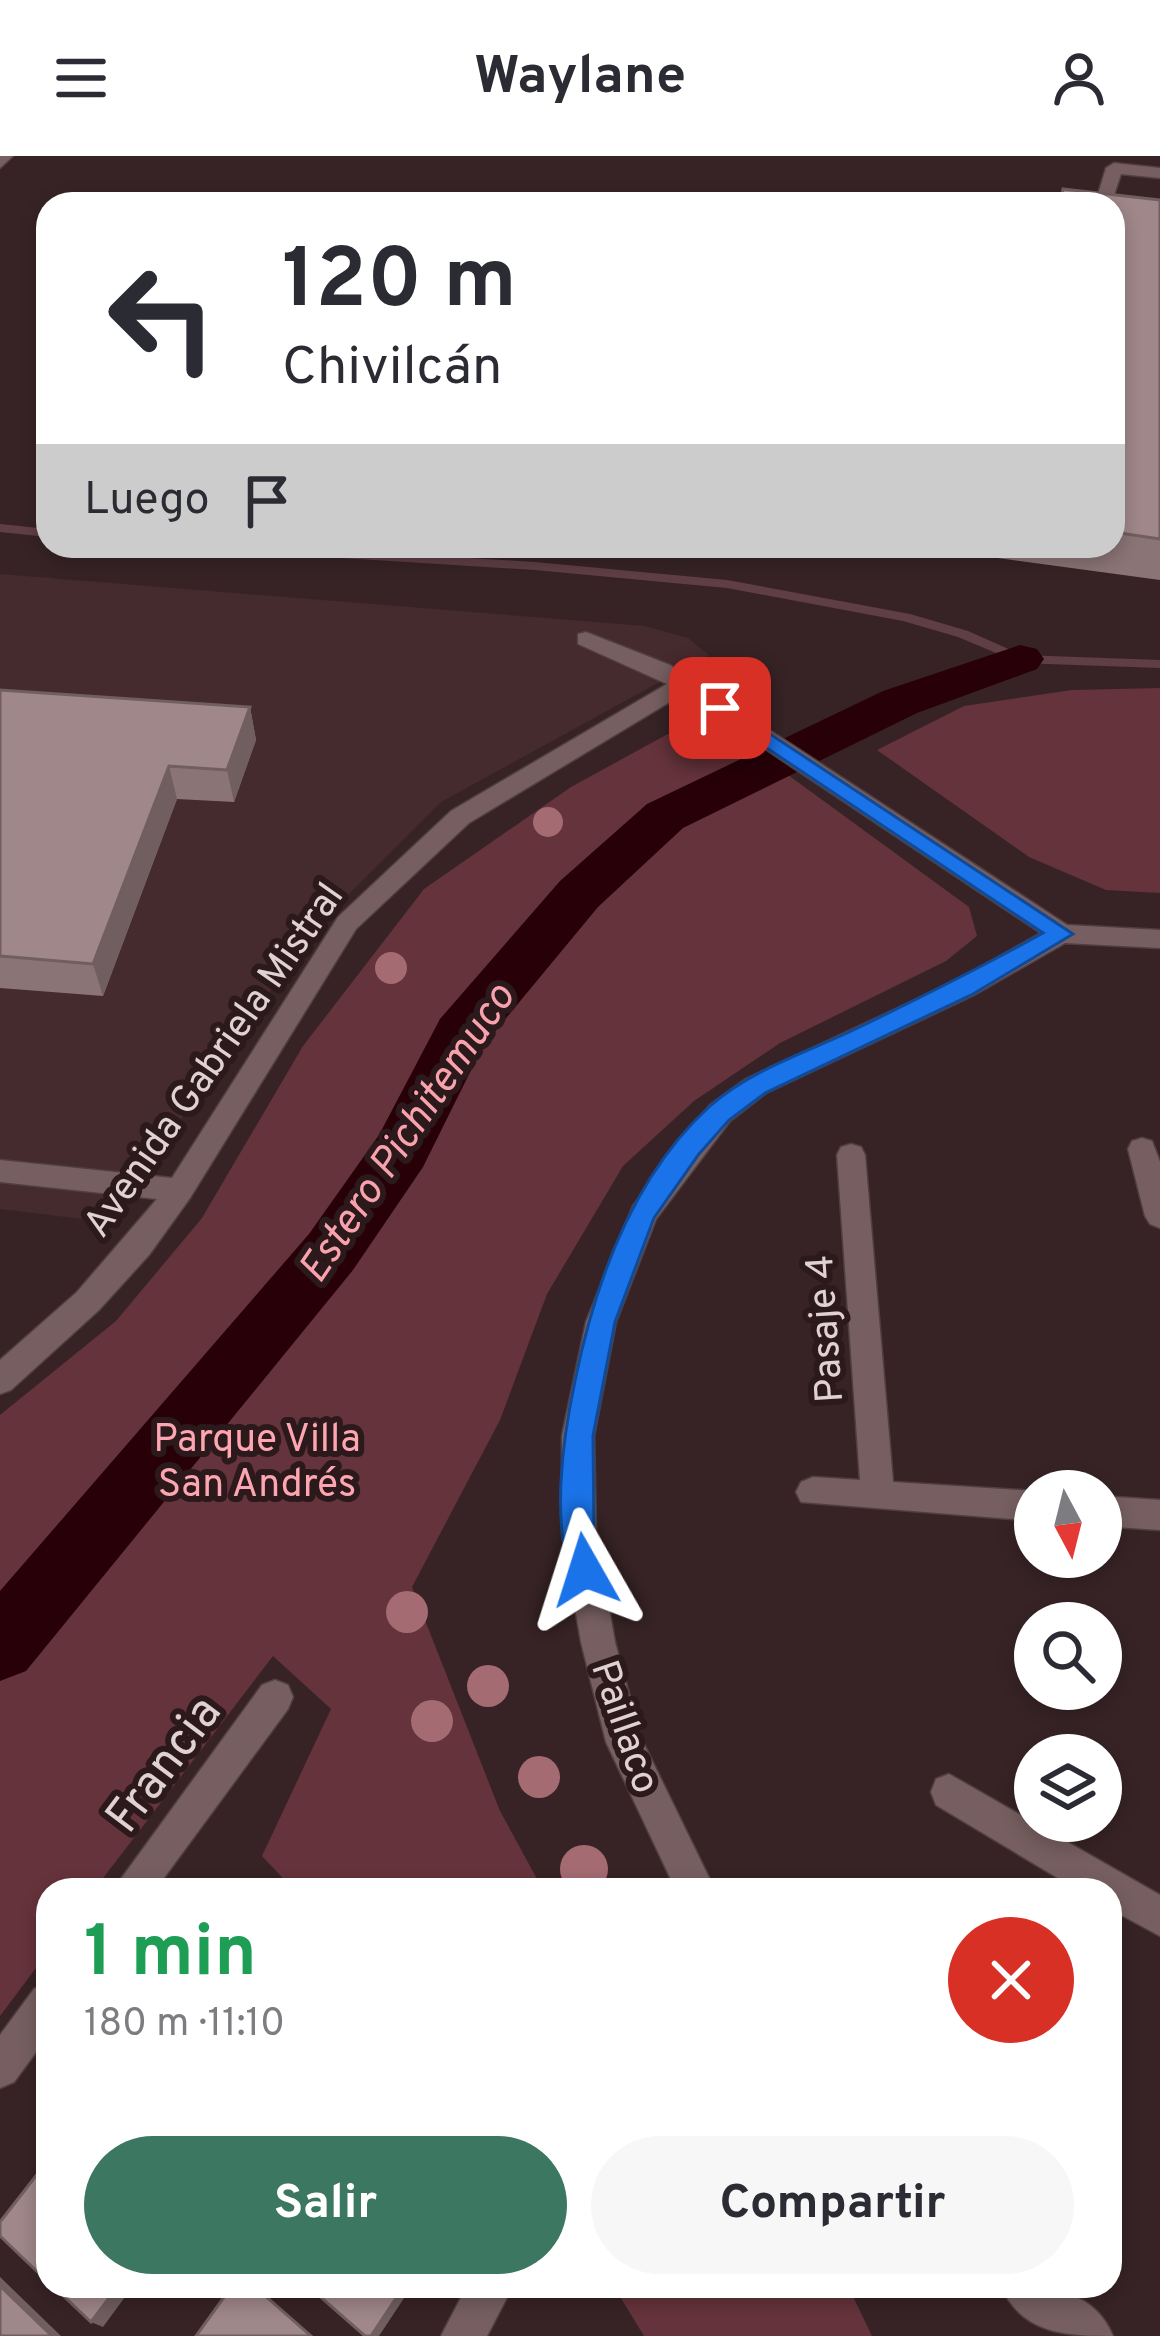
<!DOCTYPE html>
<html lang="es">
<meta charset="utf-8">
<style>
:root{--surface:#fff;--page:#f7f7f7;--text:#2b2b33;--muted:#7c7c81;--accent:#3b7761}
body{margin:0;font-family:Overpass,sans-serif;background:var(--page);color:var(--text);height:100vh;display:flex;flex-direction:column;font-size:45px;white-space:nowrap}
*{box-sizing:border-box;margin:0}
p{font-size:39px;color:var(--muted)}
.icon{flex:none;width:66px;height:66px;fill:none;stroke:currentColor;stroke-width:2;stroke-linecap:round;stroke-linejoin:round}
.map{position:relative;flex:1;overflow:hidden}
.sheet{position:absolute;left:36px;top:1722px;width:1086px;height:420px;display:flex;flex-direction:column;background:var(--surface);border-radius:36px;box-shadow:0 6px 18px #0003}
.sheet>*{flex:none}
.hud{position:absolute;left:36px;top:36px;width:1089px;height:366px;border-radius:36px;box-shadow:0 6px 18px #0003;background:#fff;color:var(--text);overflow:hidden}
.needle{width:78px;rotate:173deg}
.controls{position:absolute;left:1014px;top:1314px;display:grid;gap:24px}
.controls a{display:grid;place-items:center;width:108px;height:108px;border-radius:50%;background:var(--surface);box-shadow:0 6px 18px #0003;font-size:60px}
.pin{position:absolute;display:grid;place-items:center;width:102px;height:102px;color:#fff;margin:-51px;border-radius:24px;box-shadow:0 6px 18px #0006}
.me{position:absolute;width:132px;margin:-66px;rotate:354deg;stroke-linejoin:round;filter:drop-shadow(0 0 9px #0008)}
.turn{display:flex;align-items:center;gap:42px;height:252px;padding:0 48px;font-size:54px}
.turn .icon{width:156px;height:156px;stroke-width:2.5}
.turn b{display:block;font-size:84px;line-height:102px}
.then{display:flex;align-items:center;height:114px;padding:0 48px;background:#0003;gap:24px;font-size:45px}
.round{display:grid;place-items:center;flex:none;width:126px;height:126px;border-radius:63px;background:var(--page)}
.overview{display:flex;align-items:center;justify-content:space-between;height:204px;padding:0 48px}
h1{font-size:72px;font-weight:700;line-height:90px;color:#1e9e55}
.button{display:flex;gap:24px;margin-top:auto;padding:24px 48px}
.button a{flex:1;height:138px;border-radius:72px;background:var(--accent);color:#fff;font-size:48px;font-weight:700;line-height:138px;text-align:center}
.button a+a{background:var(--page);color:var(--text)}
header{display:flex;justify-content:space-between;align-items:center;height:156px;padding:0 48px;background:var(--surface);font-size:54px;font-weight:700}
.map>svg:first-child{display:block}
.built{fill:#452a2e}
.green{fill:#65333b}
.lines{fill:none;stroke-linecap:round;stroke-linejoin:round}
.stream{fill:#5f3f45;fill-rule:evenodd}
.canal{fill:#280008;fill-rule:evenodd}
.minor-casing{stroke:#503f41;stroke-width:3}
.minor{fill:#775f61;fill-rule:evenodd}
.tree{fill:#a46b72}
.wall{fill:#8a7476}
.shaded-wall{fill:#705e60}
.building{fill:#a08789;stroke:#705e60;stroke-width:3}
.route{fill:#1a73e8;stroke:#114b97;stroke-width:3}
.labels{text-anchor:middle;stroke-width:12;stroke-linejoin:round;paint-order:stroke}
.street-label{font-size:39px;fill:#e0d2d3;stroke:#2c191b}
.park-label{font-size:39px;fill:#fda6b1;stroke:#2c191b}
.water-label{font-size:42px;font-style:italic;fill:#f8a2ad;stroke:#2c191b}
.near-street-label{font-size:48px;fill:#e0d2d3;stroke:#2c191b}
</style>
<header><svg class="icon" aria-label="menu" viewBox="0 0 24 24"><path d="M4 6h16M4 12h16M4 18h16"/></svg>Waylane<svg class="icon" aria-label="person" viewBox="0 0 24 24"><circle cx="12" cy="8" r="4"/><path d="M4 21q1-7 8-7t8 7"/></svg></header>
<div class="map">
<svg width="1160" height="2180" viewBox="0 0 1160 2180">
<rect width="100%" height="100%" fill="#372325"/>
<polygon class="built" points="0,418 645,470 688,482 709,499 441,646 308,779 201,938 99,1065 0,1053"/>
<g class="green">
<polygon points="1160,532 1160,737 1106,734 1029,701 877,594 964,550 1072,534"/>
<polygon points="701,568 725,573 969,751 977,780 946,805 780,887 694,945 623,1010 547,1138 500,1264 412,1431 500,1655 543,1734 294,1734 262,1700 331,1553 273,1500 94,1734 48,1734 48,1796 0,1860 0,1259 116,1165 202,1062 303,890 424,733 571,631 666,579"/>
<polygon points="619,2130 848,2130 872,2180 644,2180 619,2139"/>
</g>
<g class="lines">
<g class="stream">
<polygon points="0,368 48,373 48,381 0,376"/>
<polygon points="206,390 274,390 535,406 727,424 910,458 968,475 1022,499 1160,504 1160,512 1020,507 958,481 903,465 727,432 535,414 212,394"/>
</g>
<polygon class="canal" points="1020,489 1037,493 1044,503 1037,513 917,557 683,672 598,751 483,890 423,1011 353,1114 26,1515 0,1525 0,1435 309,1078 379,979 440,863 560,725 647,648 883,535"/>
<defs>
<g id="minor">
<polygon points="0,0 13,0 0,12"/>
<polygon points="1114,7 1160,12 1160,22 1121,18 1111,48 1095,48 1106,12"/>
<polygon points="586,476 670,509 1067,769 1160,774 1160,792 1065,787 974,839 766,937 730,965 656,1063 616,1166 594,1280 596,1378 615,1486 641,1582 715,1734 676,1734 606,1586 581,1486 562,1378 562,1280 586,1166 633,1050 710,949 746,923 956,825 1041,777 683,538 469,667 356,773 190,1042 149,1099 99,1154 11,1234 0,1238 0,1204 77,1136 157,1043 0,1026 0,1004 172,1022 338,761 451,655 667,528 578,488 578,478"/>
<polygon points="1142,982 1152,985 1160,1006 1160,1072 1150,1068 1145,1060 1128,993 1132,985"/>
<polygon points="851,988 861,991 865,999 893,1326 1035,1335 1035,1365 801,1346 796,1336 801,1326 813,1321 860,1324 837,999 841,991"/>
<polygon points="1101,1340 1160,1344 1160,1374 1101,1370"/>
<polygon points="275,1524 288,1529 293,1541 288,1553 155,1734 113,1734 262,1529"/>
<polygon points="949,1618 1160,1739 1160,1780 1110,1753 1110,1734 1078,1734 936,1649 931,1636 936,1623"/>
<polygon points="48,1827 48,1880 14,1926 0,1932 0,1879 34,1833"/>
<polygon points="467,2130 513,2130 487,2180 441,2180"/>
<path d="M1001,2130C1046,2130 1093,2132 1113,2180C1068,2180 1022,2179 1001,2130Z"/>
</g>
</defs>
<use href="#minor" class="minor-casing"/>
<use href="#minor" class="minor"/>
</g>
<g class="tree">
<circle cx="548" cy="666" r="15"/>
<circle cx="391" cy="812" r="16"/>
<circle cx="407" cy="1456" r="21"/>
<circle cx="488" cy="1530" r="21"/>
<circle cx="432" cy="1565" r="21"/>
<circle cx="539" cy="1621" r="21"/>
<circle cx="584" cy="1713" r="24"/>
</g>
<g class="wall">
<polygon points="1160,44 1160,424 990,401 992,390 1113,390 1113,48"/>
<polygon points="0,534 250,551 256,584 234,646 177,643 103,840 0,832"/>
</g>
<g class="shaded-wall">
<polygon points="250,551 256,584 234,646 227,614"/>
<polygon points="169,610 177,643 103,840 93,808"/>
<polygon points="0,2121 61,2180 52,2180 0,2130"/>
<polygon points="118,2130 133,2130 103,2171 91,2166"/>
<polygon points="404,2130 412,2130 379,2180 371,2180"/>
</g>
<g class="building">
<polygon points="1063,33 1160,44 1160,383 1113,376 1113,48 1060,48"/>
<polygon points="0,534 250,551 227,614 169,610 93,808 0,800"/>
<polygon points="46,2007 48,2008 48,2126 0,2080 0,2066"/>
<polygon points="0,2130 52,2180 0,2180"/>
<polygon points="53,2130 118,2130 91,2166"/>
<polygon points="232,2130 254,2130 311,2180 196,2180"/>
<polygon points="308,2130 404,2130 371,2180 365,2180"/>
</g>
<path class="route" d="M720,545L1073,778L973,838L765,937L729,964L699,998L654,1062L615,1166L593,1280L594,1378L601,1414L596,1424L585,1428L574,1424C550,1371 563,1281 575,1225C595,1126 633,1020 710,950C748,916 801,898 847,877C914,845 978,813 1043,777L713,556L710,552Z"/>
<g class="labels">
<g class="street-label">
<text transform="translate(212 903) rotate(-55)" y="14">Avenida Gabriela Mistral</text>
<text transform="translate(823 1173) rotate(-94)" y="14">Pasaje 4</text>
<text transform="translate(627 1570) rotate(71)" y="14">Paillaco</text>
</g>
<g class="park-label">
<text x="257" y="1295">Parque Villa<tspan x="257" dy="45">San Andrés</tspan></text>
</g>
<g class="water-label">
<text transform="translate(405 976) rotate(-56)" y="15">Estero Pichitemuco</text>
</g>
<g class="near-street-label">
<text transform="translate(162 1607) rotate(-53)" y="17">Francia</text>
</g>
</g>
</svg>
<div class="controls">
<a><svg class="needle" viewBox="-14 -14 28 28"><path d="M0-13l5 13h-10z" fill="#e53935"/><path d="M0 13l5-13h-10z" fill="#7c7c81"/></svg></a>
<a><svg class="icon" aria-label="search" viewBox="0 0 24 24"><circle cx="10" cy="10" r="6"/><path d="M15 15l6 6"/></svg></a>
<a><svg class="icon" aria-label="layers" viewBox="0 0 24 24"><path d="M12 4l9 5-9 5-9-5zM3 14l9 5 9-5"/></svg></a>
</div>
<div class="pin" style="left:720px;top:552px;background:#d93025"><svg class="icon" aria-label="arrive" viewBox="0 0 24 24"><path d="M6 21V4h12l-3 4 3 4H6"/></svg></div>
<svg class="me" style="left:585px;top:1414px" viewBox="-20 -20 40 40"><path d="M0-17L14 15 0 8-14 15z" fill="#1a73e8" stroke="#fff" stroke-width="4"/></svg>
<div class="hud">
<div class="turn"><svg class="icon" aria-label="left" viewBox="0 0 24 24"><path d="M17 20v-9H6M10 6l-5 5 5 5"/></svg><div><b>120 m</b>Chivilcán</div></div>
<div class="then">Luego<svg class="icon" aria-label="arrive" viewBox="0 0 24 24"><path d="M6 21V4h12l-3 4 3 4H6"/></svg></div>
</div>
<section class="sheet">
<div class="overview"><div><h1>1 min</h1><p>180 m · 11:10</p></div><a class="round" style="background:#d93025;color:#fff"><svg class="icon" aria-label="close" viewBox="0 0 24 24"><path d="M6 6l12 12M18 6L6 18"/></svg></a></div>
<div class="button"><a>Salir</a><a>Compartir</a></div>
</section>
</div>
